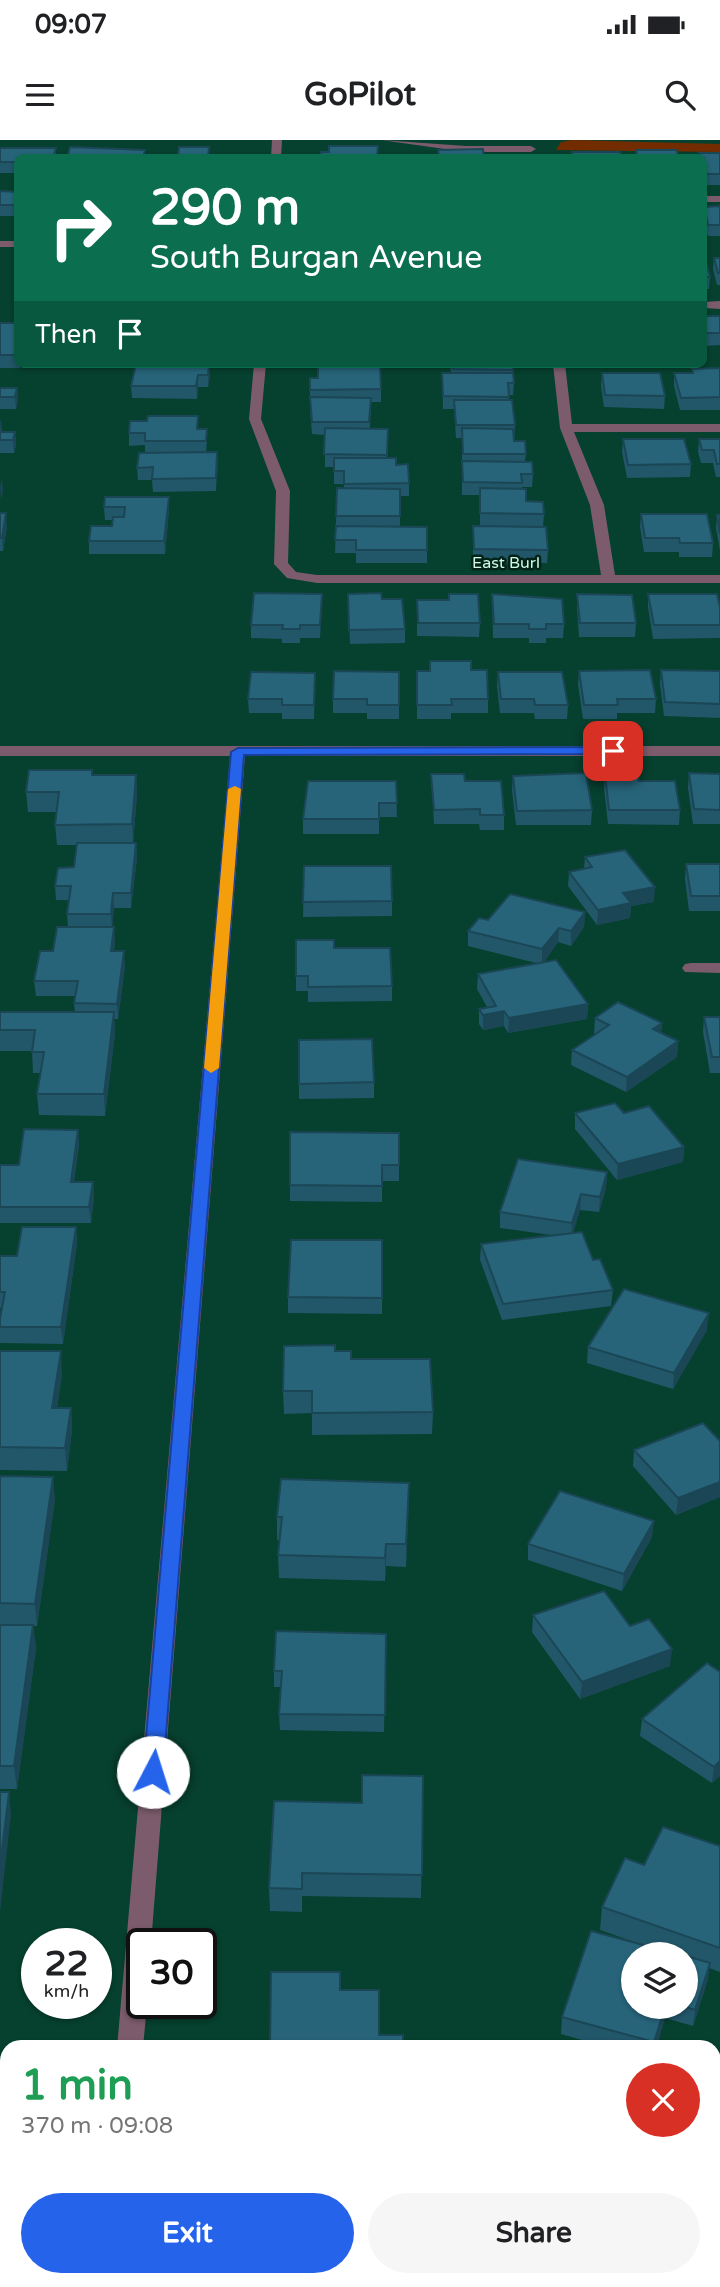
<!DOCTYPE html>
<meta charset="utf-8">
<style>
:root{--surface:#fff;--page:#f6f6f6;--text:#202124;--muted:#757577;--accent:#2563eb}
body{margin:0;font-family:"Varela Round",sans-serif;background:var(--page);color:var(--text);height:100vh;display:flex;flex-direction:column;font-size:26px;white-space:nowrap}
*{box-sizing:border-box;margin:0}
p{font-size:23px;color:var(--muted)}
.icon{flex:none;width:38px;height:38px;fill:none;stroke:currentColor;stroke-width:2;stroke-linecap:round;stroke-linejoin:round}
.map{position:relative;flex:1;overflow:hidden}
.side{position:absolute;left:0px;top:1900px;width:721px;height:247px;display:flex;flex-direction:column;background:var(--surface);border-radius:21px 21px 0 0;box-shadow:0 2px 5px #0004}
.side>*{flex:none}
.guide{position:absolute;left:14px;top:14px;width:693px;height:214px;border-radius:10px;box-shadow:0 2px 5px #0004;background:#0b6e4f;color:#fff;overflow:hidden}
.buttons{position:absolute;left:621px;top:1802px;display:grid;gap:14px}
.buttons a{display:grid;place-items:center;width:77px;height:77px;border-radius:50%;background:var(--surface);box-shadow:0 2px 5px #0004;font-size:35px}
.speed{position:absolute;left:21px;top:1788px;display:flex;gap:14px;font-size:35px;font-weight:700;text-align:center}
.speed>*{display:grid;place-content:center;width:91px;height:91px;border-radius:50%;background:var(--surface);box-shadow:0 2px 5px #0004;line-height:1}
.speed small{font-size:18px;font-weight:400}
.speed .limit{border:4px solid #111;border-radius:10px;background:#fff;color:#111}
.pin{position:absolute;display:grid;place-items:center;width:60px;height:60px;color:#fff;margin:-30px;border-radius:14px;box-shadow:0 4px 10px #0006}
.me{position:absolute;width:77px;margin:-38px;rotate:5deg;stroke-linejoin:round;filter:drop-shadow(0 0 5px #0008)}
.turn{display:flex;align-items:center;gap:24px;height:147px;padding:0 21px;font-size:32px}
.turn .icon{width:91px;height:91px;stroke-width:2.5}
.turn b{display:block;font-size:49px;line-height:60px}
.then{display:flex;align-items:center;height:66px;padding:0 21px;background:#0003;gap:14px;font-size:26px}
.round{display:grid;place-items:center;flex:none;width:74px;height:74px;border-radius:37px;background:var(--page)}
.head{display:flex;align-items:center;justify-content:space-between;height:119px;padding:0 21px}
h1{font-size:42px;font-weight:700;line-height:52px;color:#1e9e55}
.cta{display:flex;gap:14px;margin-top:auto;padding:14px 21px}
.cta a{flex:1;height:80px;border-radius:42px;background:var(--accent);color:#fff;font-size:28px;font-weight:700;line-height:80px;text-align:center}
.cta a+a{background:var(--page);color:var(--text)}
.status{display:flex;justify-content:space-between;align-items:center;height:49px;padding:0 35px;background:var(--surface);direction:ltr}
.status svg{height:19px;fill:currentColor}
header{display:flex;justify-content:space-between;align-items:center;height:91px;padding:0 21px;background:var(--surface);font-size:32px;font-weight:700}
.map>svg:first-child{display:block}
.green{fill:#732c00}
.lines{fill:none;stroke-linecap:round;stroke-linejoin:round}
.minor{fill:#7c5c6c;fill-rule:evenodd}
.wall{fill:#225669;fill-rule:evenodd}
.shaded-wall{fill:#1b4655}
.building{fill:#27647a;stroke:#1b4655;stroke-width:2}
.route{fill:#2563eb;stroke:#184099;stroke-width:2}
.slow{fill:#f59e0b}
.labels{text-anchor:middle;stroke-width:5;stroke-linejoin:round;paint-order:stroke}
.far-street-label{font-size:16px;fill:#cdfae6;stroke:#042318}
</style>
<div class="status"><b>09:07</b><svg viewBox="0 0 49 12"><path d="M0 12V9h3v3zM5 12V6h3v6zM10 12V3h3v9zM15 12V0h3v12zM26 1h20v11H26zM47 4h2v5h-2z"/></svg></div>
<header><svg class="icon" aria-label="menu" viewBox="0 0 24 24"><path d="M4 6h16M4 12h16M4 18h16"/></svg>GoPilot<svg class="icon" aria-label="search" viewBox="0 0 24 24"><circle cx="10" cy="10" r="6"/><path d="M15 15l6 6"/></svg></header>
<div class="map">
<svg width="720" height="2147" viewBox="0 0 720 2147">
<rect width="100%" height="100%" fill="#06402e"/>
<polygon class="green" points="573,0 720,4 720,12 556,10 561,2"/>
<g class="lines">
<g class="minor">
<polygon points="272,0 282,0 281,18 271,18"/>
<polygon points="381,0 466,6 531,6 536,9 531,12 466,12"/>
<rect x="704" y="56" width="16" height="6"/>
<rect x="0" y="101" width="18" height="6"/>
<polygon points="720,161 720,169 704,168 704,162"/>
<polygon points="254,224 266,224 261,279 290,351 288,423 296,432 317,435 601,435 590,365 560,288 553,224 565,224 572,284 720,284 720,292 574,292 604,365 615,435 720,435 720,443 317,443 287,438 274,424 276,351 249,279"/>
<polygon points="0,606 720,606 720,616 245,616 151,1804 142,1804 142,1864 147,1864 143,1908 117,1908 230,616 0,616"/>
<polygon points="691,823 720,823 720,833 685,832 682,828 685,824"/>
<polygon points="97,2140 125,2140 124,2147 96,2147"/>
</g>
</g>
<g class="wall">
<polygon points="0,8 56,8 56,18 18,18 18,33 0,33"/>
<polygon points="699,13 720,13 720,45 704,45 704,18 699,16"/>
<polygon points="0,51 18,52 18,76 0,76"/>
<polygon points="720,66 720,96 708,96 704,84 704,67"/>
<polygon points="704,117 710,137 709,149 704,149"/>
<polygon points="714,118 720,118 720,145 717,145 713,129"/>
<polygon points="704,176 720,176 720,205 704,206"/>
<polygon points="0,183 18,183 18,224 21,224 20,228 0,228 0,238"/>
<polygon points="136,224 211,224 211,226 209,226 210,237 208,247 198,247 197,259 132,258 131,246"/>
<polygon points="322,224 376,224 381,249 381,262 371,262 370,288 388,289 387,318 396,325 409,343 409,356 400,356 400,387 427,387 427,423 356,423 356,413 335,413 337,348 344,348 344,344 334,344 334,327 325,327 325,295 312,294 310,270 310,238 318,238"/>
<polygon points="450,224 512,224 514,243 513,255 508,255 509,260 515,285 514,301 526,314 525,321 533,334 532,347 522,347 522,349 526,361 544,374 543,387 548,410 547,423 473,422 473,386 480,386 480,355 462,355 462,298 456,298 454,269 443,269 442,233 451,233"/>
<polygon points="720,228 720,270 680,270 674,246 674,233 692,233 692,229"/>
<polygon points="602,233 665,256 664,269 604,267 601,246"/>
<polygon points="0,248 17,248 18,260 16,269 0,269"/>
<polygon points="0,279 2,292 15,292 16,305 14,313 0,313"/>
<polygon points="199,289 207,301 206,313 217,312 216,351 153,352 152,340 138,340 137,328 145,313 145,305 129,306 129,293"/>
<polygon points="623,299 691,324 690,337 627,338 622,312"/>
<polygon points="699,299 720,299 720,337 716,337 713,323 701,323 698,312"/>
<polygon points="169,357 169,370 165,414 89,414 89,401 112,386 113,380 105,380 104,367"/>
<polygon points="0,373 7,386 3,411 0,411"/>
<polygon points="641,374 713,403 712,417 679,417 679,412 644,412 640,387"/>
<polygon points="717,375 720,375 720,411 716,388"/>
<polygon points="322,454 320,498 300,498 300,503 282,503 282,499 251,498 251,485"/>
<polygon points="348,454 382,459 405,489 405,503 350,504"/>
<polygon points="492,454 564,484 563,498 546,498 546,503 529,503 529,498 493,498"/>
<polygon points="577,454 636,483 635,497 579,497 577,468"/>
<polygon points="648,454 720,467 720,498 653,499 648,467"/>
<polygon points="417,460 480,483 479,497 417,496"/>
<polygon points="471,530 488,559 488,573 451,573 451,579 417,579 417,531"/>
<polygon points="661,530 720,531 720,578 664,576 660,544"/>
<polygon points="579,531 656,559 655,573 617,573 617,579 583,579 578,544"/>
<polygon points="399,532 399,579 367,579 367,573 333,573 333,559"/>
<polygon points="498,532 568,565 567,579 535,579 534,573 500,573 497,546"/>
<polygon points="315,533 314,579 282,579 282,573 249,573 248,559"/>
<polygon points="689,633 720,634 720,684 693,684 688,648"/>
<polygon points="431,634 465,641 504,675 504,690 480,690 479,684 434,684"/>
<polygon points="605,634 639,641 680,670 679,685 608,684 604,648"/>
<polygon points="93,635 136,635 137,655 133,703 136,703 137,718 131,768 114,768 112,787 115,802 114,811 125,826 118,879 114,879 115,893 105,976 39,975 37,954 40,933 33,933 32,911 0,911 0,872 75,872 74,863 76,856 36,856 34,841 68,787 67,774 69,760 56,760 55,746 74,727 77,705 57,705 55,685 57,672 28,672 26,652"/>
<polygon points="513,636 592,670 591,685 516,685 512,650"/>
<polygon points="396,641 397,677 379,677 379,694 303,694 303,679"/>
<polygon points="585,717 654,762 631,766 630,778 597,785 568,746 569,732 584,729"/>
<polygon points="686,724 720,724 720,771 689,771 685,739"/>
<polygon points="304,726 392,761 392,776 303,777"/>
<polygon points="585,772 584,787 571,806 558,802 544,822 588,864 587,879 508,893 504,886 483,890 479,884 479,869 487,867 477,849 478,834 536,823 468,806 468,791 488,780"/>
<polygon points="296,800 334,808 392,846 392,861 308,862 308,851 296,851"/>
<polygon points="704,877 720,877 720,933 710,933 703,892"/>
<polygon points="595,878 662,883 661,893 678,901 677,917 626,952 571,925 572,910 595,894 594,893"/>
<polygon points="299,900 374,942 374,958 299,959"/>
<polygon points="575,973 624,973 684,1007 683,1022 617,1040 575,989"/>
<polygon points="78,990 79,1005 74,1042 93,1042 94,1058 91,1083 0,1083 0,1025 19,1025"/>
<polygon points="290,992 399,993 399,1041 382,1041 382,1062 290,1061"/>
<polygon points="607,1032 606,1048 599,1072 580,1070 573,1093 593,1120 613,1150 611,1166 502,1180 480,1120 481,1104 551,1095 500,1088 500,1072"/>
<polygon points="76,1087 77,1103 63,1204 0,1203 0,1178 2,1168 0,1168 0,1116 17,1116"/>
<polygon points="382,1100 382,1174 288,1173 288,1157"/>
<polygon points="707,1190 673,1249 587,1223 588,1207"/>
<polygon points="0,1211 62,1234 57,1268 71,1268 72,1290 67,1331 0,1330"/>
<polygon points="335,1211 351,1219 433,1272 432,1294 312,1295 312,1273 284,1274 283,1251"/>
<polygon points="720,1301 720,1357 676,1375 633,1326 634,1310"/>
<polygon points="0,1336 55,1359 37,1486 33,1486 36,1508 17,1649 0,1649"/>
<polygon points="409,1343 406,1427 386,1426 385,1441 279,1438 278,1415 280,1400 277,1400 277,1377"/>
<polygon points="652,1397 622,1451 528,1420 528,1404"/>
<polygon points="533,1475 630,1486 670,1526 580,1559 532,1492"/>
<polygon points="386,1494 384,1592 280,1590 279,1574 281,1547 274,1547 274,1531"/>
<polygon points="707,1523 720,1636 712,1643 640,1596 642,1579"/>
<polygon points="423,1636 421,1758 302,1756 302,1772 270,1771 269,1748 362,1663"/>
<path d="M720,1706V1832L709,1828L708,1839L693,1886L665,1878L656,1908H610L561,1894L562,1877L643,1805L600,1790L602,1767L644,1725ZM634,1815H686V1867H634Z"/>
<polygon points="720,2120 720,2147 710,2147 711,2140 714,2140 714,2130"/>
</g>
<g class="shaded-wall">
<polygon points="209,225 210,237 208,247 208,235"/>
<polygon points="198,235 198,247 197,259 196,246"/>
<polygon points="17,248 18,260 16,269 15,257"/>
<polygon points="1,279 2,292 0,300 0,285"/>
<polygon points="15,292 16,305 14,313 13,300"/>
<polygon points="217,312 218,325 216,351 216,338"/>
<polygon points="2,338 3,351 1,360 0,347"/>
<polygon points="169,357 169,370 165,414 164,401"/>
<polygon points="6,373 7,386 3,411 2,398"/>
<polygon points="322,454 322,467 320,498 320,485"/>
<polygon points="136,635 137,655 133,704 132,684"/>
<polygon points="136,703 137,718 131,768 131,753"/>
<polygon points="655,747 654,762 631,766 630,778 597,785 598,770 623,753"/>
<polygon points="113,753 114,768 112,789 111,774"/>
<polygon points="585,772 584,787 571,806 571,791"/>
<polygon points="114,787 115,802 112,826 111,811"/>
<polygon points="559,788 558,802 542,824 542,809"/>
<polygon points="124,811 125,826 118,879 117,864"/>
<polygon points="588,864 587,879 508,893 509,878"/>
<polygon points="504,871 504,886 483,890 483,875"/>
<polygon points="114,872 115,893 105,976 104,954"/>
<polygon points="662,883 660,899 653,889"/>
<polygon points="678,901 677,917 626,952 627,937"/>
<polygon points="78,990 79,1005 72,1057 71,1042"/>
<polygon points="684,1007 683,1022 617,1040 618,1024"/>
<polygon points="607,1032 606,1048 599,1072 600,1057"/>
<polygon points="93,1042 94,1058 91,1083 89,1067"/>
<polygon points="581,1054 580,1070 571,1098 572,1083"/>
<polygon points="76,1087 77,1103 63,1204 61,1187"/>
<polygon points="709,1173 707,1190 673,1249 674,1233"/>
<polygon points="61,1211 62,1234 54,1290 52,1268"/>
<polygon points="71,1268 72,1290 67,1331 65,1308"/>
<polygon points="53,1337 55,1359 37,1486 35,1464"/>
<polygon points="720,1342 720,1357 676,1375 678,1358"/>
<polygon points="409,1343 409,1365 406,1427 406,1404"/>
<polygon points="654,1381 652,1397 622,1451 624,1434"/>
<polygon points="386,1404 386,1426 385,1441 385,1418"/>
<polygon points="33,1485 36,1508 17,1649 14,1626"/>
<polygon points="672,1509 670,1526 580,1559 582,1542"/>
<polygon points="720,1621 720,1636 712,1643 714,1627"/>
<polygon points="9,1652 11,1675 0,1772 0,1727"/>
<polygon points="710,1823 708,1839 693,1886 695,1870"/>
<polygon points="665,1867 666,1867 665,1878 656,1908 653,1908 654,1902"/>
<polygon points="720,2017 720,2039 714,2041 714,2020"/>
</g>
<g class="building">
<polygon points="329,6 378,6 377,18 320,18 321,12 329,12"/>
<polygon points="70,7 145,10 143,18 67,18"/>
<polygon points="179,7 209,7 208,18 172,18 172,15 178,15"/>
<polygon points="0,8 56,8 53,18 18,18 18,22 0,22"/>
<polygon points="483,9 484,18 439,18 438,10"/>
<polygon points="636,10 677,10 678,18 637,18"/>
<polygon points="572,12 620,12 622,18 573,18"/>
<polygon points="699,13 720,13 720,34 704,34 704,18 688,18 688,16 700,16"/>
<polygon points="0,51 18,52 18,65 0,65"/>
<polygon points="720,66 720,85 708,85 704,67"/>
<polygon points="704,117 705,117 710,137 704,137"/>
<polygon points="714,118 720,118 720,133 718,133"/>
<rect x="704" y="176" width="16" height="17"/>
<rect x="0" y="183" width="18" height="32"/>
<polygon points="136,224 209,225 208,235 198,235 196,246 131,246"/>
<polygon points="452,224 512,224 513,230 453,229"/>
<polygon points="380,225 381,249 310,250 310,238 318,238 318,226"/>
<polygon points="720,228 720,257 681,258 674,233 693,233 692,229"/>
<polygon points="442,233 513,233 514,243 508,243 509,257 443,256"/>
<polygon points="602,233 660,233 665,256 605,255"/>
<polygon points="0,248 17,248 15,257 0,257"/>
<polygon points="310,257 371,258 369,282 312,282"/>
<polygon points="454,260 512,260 515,285 456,285"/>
<polygon points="148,276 198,276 197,289 207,289 206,301 145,301 145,293 129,293 130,281 147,281"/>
<polygon points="325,288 388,289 387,315 324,314"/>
<polygon points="462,288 513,289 514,301 525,301 526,314 463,314"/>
<polygon points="0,292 15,292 13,300 0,300"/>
<polygon points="623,299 684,299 691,324 628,325"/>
<polygon points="699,299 720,299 720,324 717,324 714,310 702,310"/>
<polygon points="217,312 216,338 152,339 153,327 137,328 139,313"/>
<polygon points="334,318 396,318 396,325 408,324 409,343 344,344 344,331 334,331"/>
<polygon points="462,321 532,322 533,334 521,334 522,343 463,342"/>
<polygon points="337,348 400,349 400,376 336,376"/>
<polygon points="480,348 526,349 526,361 543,362 544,374 480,373"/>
<polygon points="105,357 169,357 164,401 89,401 91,386 112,386 113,377 124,377 125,367 104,367"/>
<polygon points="0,373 6,373 2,398 0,398"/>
<polygon points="641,374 707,374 713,403 680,403 679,398 645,398"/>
<polygon points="717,375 720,375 720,394"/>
<polygon points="336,386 427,387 427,410 356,410 356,400 335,400"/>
<polygon points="473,386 546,387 548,410 474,409"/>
<polygon points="254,453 322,454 320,485 300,485 300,489 282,489 283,485 251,485"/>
<polygon points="381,453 382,459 402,459 405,489 349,490 348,454"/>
<polygon points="449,454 478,454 480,483 418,483 417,460 449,460"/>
<polygon points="492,454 562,459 564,484 546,484 546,489 529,489 529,484 494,484"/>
<polygon points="577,454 632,455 636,483 580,483"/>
<polygon points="648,454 717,454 720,467 720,485 654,485"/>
<polygon points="430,521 471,521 471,530 487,530 488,559 451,559 452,565 417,565 417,531 430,531"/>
<polygon points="650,530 656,559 617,559 618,565 584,565 579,531"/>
<polygon points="661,530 720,531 720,564 665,562"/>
<polygon points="334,531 399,532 399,565 367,565 367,559 333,559"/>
<polygon points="251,532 315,533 314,565 282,565 282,559 248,559"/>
<polygon points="498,532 562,532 568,565 535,565 534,559 501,559"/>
<polygon points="29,630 92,630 92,635 136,635 132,684 55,685 59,652 26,652"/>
<polygon points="586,633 592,670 517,671 513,636"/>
<polygon points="689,633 720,634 720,670 694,669"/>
<polygon points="431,634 464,634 465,641 501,641 504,675 480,675 480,669 434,670"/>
<polygon points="605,634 638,634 639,641 675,641 680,670 609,670"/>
<polygon points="308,641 396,641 397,663 379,663 379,679 303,679"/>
<polygon points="77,703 136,703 131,753 113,753 111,774 67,774 71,746 55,746 58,728 74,727"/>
<polygon points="625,710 655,747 623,753 631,763 598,770 569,732 592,727 585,717"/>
<polygon points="686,724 720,724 720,756 691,756"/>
<polygon points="304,726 391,726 392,761 303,762"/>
<polygon points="510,754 585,772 571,791 559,788 542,809 468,791 479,778 488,780"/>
<polygon points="57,787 114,787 111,811 124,811 117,864 74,863 78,841 34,841 40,811 53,811"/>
<polygon points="296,800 334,800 334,808 390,808 392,846 308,847 308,836 296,836"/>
<polygon points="556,820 588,864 509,878 504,871 483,875 479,869 496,866 478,834"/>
<polygon points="618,862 662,883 653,889 678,901 627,937 572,910 609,885 595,878"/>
<polygon points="0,872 114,872 104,954 37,954 44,912 32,912 35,890 0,890"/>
<polygon points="704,877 720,877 720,917 712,917"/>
<polygon points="372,899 374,942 299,944 299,900"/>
<polygon points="615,963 624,973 649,966 684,1007 618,1024 575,973"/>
<polygon points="24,989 78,990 71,1042 93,1042 89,1067 0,1067 0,1025 19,1025"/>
<polygon points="290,992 399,993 399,1025 382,1025 382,1046 290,1045"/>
<polygon points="518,1019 607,1032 600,1057 581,1054 572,1083 500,1072"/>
<polygon points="22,1087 76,1087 61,1187 0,1187 0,1178 5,1152 0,1152 0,1116 17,1116"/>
<polygon points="582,1092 593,1120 600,1119 613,1150 503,1164 481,1104"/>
<polygon points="291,1100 382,1100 382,1158 288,1157"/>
<polygon points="624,1149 709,1173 674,1233 588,1207"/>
<polygon points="335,1205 335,1211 351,1211 351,1219 430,1219 433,1272 312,1273 312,1251 283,1251 284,1206"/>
<polygon points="0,1211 61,1211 52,1268 71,1268 65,1308 0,1307"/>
<polygon points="703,1283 720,1301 720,1342 678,1358 634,1310"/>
<polygon points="0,1336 53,1337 35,1464 0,1463"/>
<polygon points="281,1339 409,1343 406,1404 386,1404 385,1418 278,1415 282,1377 277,1377"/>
<polygon points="560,1351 654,1381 624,1434 528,1404"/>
<polygon points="604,1451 630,1486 649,1479 672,1509 582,1542 533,1475"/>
<polygon points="0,1485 33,1485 14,1626 0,1626"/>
<polygon points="276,1491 386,1494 385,1575 279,1574 282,1531 274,1531"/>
<polygon points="707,1523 720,1532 720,1621 714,1627 642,1579"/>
<polygon points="362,1635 423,1636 422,1735 302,1733 302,1749 269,1748 274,1661 362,1663"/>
<polygon points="0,1652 9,1652 0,1727"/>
<polygon points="663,1687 720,1706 720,1808 602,1767 625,1718 644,1725"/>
<polygon points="591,1791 681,1815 634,1815 634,1867 665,1867 654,1902 562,1877"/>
<polygon points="686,1816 710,1823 695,1870 686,1867"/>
<polygon points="271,1832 340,1832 340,1850 379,1850 379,1895 403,1895 403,1908 270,1908"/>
<polygon points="714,1995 720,2005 720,2017 714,2020"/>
<polygon points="720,2120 720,2140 714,2136 714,2130"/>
<rect x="261" y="2140" width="167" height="7"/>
</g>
<polygon class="route" points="613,607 617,608 617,614 244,615 163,1632 160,1637 146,1637 143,1632 231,612 238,608"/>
<polygon class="slow" points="235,646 241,649 219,928 211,933 204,928 228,649"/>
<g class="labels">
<g class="far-street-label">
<text x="506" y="428">East Burl</text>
</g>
</g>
</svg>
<div class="buttons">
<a><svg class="icon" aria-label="layers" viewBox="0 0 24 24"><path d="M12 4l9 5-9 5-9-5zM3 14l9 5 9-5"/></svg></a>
</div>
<div class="speed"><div>22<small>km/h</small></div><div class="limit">30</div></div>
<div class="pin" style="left:613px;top:611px;background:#d93025"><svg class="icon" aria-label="arrive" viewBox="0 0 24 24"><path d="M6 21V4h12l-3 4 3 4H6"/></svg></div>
<svg class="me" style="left:153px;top:1632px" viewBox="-20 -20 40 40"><circle r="19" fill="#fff"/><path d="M0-13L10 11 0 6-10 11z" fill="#2563eb"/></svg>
<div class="guide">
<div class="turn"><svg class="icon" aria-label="right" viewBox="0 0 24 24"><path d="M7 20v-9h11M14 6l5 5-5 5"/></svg><div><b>290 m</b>South Burgan Avenue</div></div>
<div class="then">Then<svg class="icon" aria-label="arrive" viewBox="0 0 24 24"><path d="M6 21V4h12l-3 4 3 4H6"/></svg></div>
</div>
<section class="side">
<div class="head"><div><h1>1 min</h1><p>370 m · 09:08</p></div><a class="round" style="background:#d93025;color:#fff"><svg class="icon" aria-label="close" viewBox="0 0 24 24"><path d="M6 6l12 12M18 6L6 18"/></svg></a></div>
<div class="cta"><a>Exit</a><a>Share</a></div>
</section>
</div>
